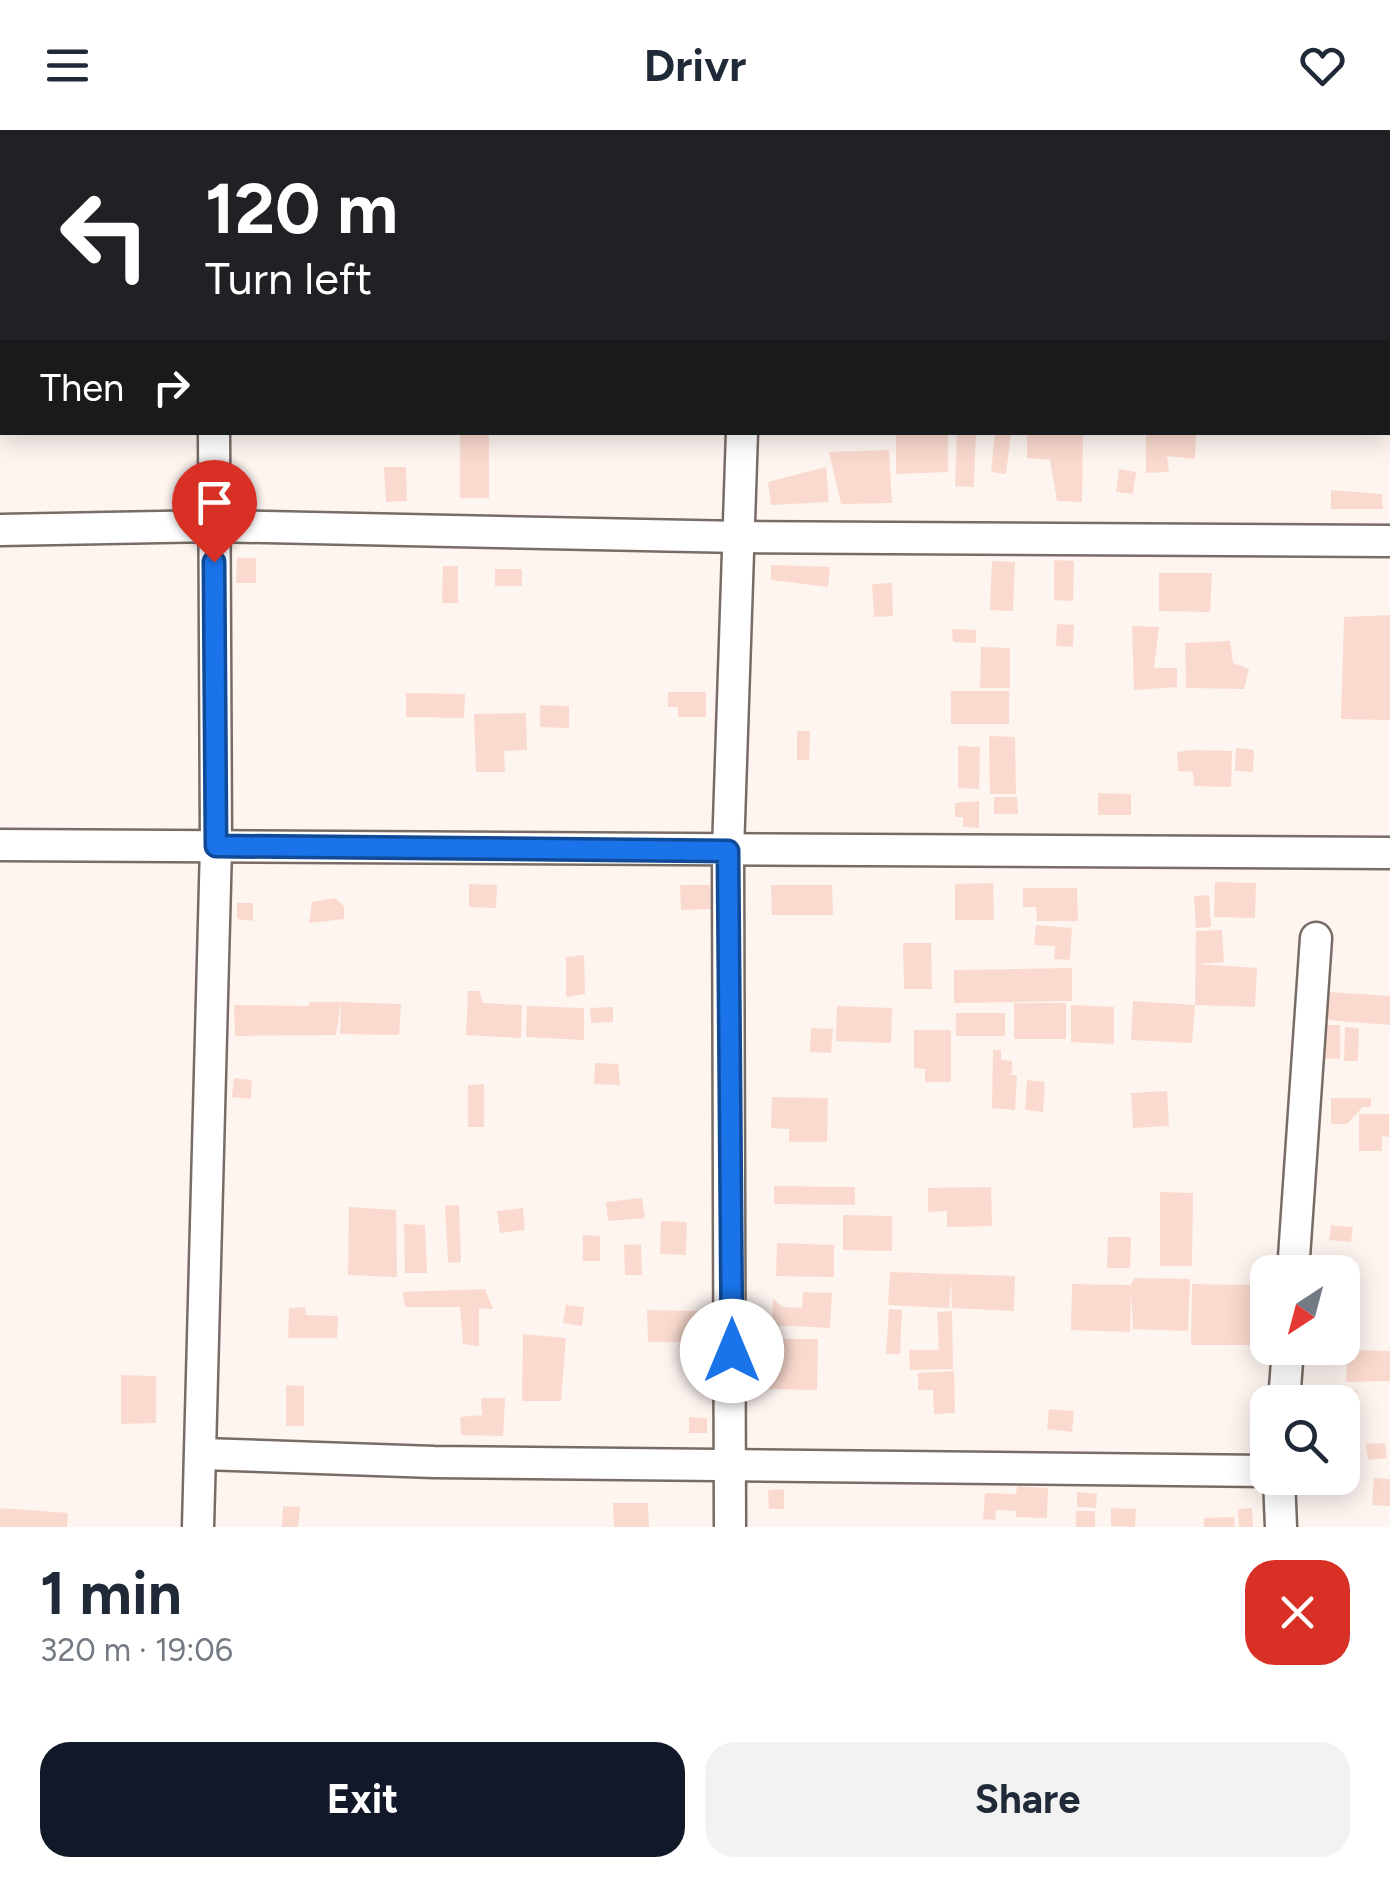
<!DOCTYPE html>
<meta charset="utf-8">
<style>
:root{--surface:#fff;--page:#f2f2f3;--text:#1f2937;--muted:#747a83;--accent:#111827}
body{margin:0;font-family:Figtree,sans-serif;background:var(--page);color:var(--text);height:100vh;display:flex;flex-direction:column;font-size:38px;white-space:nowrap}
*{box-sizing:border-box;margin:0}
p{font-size:32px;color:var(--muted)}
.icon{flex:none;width:55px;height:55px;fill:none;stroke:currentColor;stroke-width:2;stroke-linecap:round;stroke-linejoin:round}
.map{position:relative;height:1397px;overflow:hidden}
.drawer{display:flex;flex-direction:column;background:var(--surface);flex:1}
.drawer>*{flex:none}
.guide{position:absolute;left:0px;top:0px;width:1390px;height:305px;box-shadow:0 5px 25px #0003;background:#202124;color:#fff;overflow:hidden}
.needle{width:65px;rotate:216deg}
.buttons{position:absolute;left:1250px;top:1125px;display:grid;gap:20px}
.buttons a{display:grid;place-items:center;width:110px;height:110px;border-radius:20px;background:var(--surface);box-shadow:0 5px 25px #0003;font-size:50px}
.pin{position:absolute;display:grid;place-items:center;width:85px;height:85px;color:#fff;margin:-102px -42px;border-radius:50% 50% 50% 0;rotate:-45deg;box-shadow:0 0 10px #0007}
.pin .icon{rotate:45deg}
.me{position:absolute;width:110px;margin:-55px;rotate:0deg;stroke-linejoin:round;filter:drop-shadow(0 0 8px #0008)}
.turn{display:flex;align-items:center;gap:35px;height:210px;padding:0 40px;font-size:45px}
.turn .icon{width:130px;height:130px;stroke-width:2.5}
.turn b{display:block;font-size:70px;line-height:85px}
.then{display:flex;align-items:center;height:95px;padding:0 40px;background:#0003;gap:20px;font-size:38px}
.round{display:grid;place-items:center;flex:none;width:105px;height:105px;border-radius:30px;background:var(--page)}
.overview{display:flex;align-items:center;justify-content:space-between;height:170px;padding:0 40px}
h1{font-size:60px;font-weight:700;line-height:75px}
.primary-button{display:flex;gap:20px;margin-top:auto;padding:20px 40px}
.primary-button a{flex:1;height:115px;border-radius:30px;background:var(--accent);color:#fff;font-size:40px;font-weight:700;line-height:115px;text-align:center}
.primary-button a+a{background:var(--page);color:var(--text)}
header{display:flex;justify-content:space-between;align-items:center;height:130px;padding:0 40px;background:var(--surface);font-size:45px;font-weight:700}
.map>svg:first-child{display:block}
.building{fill:#fadace}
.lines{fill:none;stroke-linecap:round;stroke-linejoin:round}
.minor-casing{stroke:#796c66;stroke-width:35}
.minor{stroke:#fff;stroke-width:30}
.route-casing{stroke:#114b97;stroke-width:25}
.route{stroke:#1a73e8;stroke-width:18}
</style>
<header><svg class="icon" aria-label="menu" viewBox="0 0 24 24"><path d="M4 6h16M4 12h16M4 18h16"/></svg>Drivr<svg class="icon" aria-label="heart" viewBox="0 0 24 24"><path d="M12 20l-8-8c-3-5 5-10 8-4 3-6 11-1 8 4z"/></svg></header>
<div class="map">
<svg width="1390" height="1397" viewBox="0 0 1390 1397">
<rect width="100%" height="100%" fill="#fef5f1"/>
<g class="building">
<rect x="460" y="302" width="29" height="66"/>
<polygon points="896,302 948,302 948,342 896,344"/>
<polygon points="957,302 976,302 974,357 955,356"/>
<polygon points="995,302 1011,302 1006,344 991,342"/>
<polygon points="1027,302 1083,302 1082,372 1057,371 1050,330 1027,328"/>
<polygon points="1146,302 1196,302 1195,329 1167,326 1169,342 1146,343"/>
<polygon points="889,320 892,373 841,374 829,322"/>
<polygon points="384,337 406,337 407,371 386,372"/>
<polygon points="826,337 829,372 771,375 768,352"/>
<polygon points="1119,339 1136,342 1133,364 1116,362"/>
<polygon points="1331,360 1382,364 1383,379 1331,379"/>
<polygon points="237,428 256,428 256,453 236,453"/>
<polygon points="1054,430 1074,431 1073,471 1054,470"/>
<polygon points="992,431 1015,432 1013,481 990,480"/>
<polygon points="771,435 830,437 828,457 771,450"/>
<polygon points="443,436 458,436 458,473 442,473"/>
<rect x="495" y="439" width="27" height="17"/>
<polygon points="1159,443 1212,443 1210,482 1159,481"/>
<polygon points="892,453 893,486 874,487 872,454"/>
<polygon points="1390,485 1390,590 1341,589 1344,487"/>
<polygon points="1057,494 1074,495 1073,517 1056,516"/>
<polygon points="1132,496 1159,497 1154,538 1177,538 1177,557 1134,560"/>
<polygon points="952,499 976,500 976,513 953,512"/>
<polygon points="1230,511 1233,533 1249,539 1244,559 1186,558 1185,513"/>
<polygon points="981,517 1010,518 1010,558 980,558"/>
<rect x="951" y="561" width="58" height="33"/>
<polygon points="668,562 706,562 706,587 678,587 678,577 668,577"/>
<polygon points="406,563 465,564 464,588 406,587"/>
<polygon points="540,575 569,576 569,598 540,597"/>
<polygon points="526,583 527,620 504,621 505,642 476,642 474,584"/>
<polygon points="797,601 810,601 809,630 797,630"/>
<polygon points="989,606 1015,607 1016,664 990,664"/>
<polygon points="958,616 980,617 979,659 958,658"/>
<polygon points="1236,618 1254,620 1253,642 1235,641"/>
<polygon points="1194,620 1232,621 1231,657 1194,656 1193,642 1178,641 1177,622"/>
<polygon points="1098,663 1131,664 1131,685 1098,685"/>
<polygon points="994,667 1017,667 1018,684 994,684"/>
<polygon points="979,671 979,698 963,697 963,687 955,687 955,673"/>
<polygon points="1215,752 1256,753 1255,788 1214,787"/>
<polygon points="993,753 994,790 955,790 955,754"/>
<polygon points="469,754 497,755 496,778 469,777"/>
<polygon points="680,755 710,755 711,779 681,780"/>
<polygon points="771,755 832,755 833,785 772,785"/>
<polygon points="1023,758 1077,758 1078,791 1037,791 1036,777 1023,777"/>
<polygon points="1209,765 1211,797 1196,798 1194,766"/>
<polygon points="335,768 344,776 344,789 309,793 312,772"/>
<polygon points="237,773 253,773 253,791 237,789"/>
<polygon points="1036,795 1072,798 1070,830 1054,829 1055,816 1034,815"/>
<polygon points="1222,800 1224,832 1198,834 1257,838 1255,877 1195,875 1196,801"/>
<polygon points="903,813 931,813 932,859 904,859"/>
<polygon points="584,825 585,864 566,867 566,827"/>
<polygon points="1072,838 1072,871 954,873 954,840"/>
<polygon points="468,861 479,861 483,873 522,875 521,908 466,905"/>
<polygon points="1329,862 1390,866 1390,895 1327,890"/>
<polygon points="1133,871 1195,875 1192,913 1131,910"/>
<polygon points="309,872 341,872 336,905 235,906 234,875 309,876"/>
<polygon points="341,872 401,874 399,905 340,904"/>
<rect x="1014" y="873" width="52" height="36"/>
<polygon points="1071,875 1114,877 1114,914 1071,912"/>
<polygon points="527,876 584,878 584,910 526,907"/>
<polygon points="837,876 892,878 891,913 836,911"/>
<polygon points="613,877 613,892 591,893 590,878"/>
<rect x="956" y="883" width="49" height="23"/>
<polygon points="1325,895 1340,895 1340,929 1324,928"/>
<polygon points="1345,897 1359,898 1358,931 1344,931"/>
<polygon points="811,898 833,899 831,923 810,922"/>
<polygon points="914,900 951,900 951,952 925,952 925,939 914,938"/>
<polygon points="993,920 1001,920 1001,930 1012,931 1012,944 1000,944 1017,945 1015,980 992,978"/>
<polygon points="595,933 618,934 620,955 594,954"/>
<polygon points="234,948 252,950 251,969 232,967"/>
<polygon points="1027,950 1045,952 1043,982 1025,980"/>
<polygon points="484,954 484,997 468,997 468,955"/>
<polygon points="1167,961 1169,996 1133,998 1131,963"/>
<polygon points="772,967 828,968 827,1012 789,1012 789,999 771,998"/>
<polygon points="1331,968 1371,968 1371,977 1363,977 1347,994 1331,994"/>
<polygon points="1359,984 1389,984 1389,1007 1382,1006 1382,1021 1359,1021"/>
<polygon points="774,1056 855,1057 855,1075 774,1074"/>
<polygon points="991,1057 992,1096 947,1097 947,1081 928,1082 928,1058"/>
<polygon points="1160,1062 1193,1063 1192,1136 1160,1136"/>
<polygon points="642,1068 645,1088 608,1091 606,1072"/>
<polygon points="459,1075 461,1132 448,1133 445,1076"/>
<polygon points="349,1077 396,1080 397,1147 348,1145"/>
<polygon points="523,1078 525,1100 500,1103 497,1081"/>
<polygon points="843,1085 892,1086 892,1121 843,1120"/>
<polygon points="661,1091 687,1092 686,1125 660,1124"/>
<polygon points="404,1094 425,1095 427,1143 405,1143"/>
<polygon points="1331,1095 1353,1097 1351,1112 1329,1110"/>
<polygon points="583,1105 600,1106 600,1131 583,1131"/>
<polygon points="1108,1107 1131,1107 1130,1138 1107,1138"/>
<polygon points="777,1113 834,1115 834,1147 776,1146"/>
<polygon points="641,1114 642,1145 625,1145 624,1115"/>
<polygon points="890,1142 1015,1146 1014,1181 952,1178 951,1151 949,1178 888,1175"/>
<polygon points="1134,1148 1190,1149 1188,1201 1133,1199 1131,1162 1130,1202 1071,1200 1072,1154 1131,1155"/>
<polygon points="1192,1154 1254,1155 1253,1215 1191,1215"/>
<polygon points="485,1159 493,1179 479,1178 479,1216 463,1214 460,1177 405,1177 403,1162"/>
<polygon points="803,1162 832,1163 830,1198 772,1195 773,1169 783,1177 802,1178"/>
<polygon points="566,1175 584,1177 582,1196 563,1193"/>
<polygon points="305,1177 306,1185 338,1186 337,1208 288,1208 289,1178"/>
<polygon points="889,1179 902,1180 900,1224 886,1224"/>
<polygon points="647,1180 704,1181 705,1212 648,1212"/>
<polygon points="952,1181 953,1239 910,1240 909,1220 939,1220 937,1182"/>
<polygon points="523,1204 566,1208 561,1271 522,1271"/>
<polygon points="762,1209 818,1209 817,1260 762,1259"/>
<polygon points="1348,1220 1390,1221 1390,1251 1346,1252"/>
<polygon points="954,1241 955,1283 934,1284 933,1260 918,1260 918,1243"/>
<polygon points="121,1245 156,1246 156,1293 121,1294"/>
<polygon points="286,1255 304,1256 304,1296 286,1296"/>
<polygon points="1325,1260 1357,1260 1358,1292 1342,1293 1342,1272 1325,1272"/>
<polygon points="481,1268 505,1268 503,1306 461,1305 460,1287 482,1285"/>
<polygon points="1049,1279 1074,1281 1072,1302 1047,1299"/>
<polygon points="689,1287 707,1288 707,1303 689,1303"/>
<polygon points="1385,1313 1387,1328 1368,1330 1366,1314"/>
<polygon points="1374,1348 1390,1349 1390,1376 1372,1375"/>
<polygon points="1017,1356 1048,1358 1047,1388 1016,1387 1016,1381 996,1380 995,1390 983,1389 985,1363 1016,1364"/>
<polygon points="784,1359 784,1379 769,1379 768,1360"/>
<polygon points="1077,1362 1097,1364 1096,1378 1077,1377"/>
<polygon points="613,1373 648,1373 649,1397 614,1397"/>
<polygon points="283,1376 300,1377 298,1397 282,1397"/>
<polygon points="0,1378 68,1383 67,1397 0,1397"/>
<polygon points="1111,1378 1136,1379 1135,1397 1111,1396"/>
<polygon points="1252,1378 1253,1397 1239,1397 1238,1379"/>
<rect x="1076" y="1381" width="19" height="16"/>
<polygon points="1234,1387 1235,1397 1204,1397 1204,1388"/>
</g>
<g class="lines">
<defs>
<g id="minor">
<polyline points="213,0 213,2"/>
<polyline points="745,2 745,0"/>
<polyline points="1293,2 1293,0"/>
<polyline points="0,400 214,396 741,407 1390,411"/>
<polyline points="0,715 1390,723"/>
<polyline points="1293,1142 1316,808"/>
<polyline points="1284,1272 1288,1218"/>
<polyline points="203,1324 434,1332 1268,1341"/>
<polyline points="1279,1348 1281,1397"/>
<polyline points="198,1397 216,716 214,302"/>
<polyline points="730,1397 728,721 742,302"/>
</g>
</defs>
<use href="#minor" class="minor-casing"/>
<use href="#minor" class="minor"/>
</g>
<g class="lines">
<defs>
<polyline id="route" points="214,432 216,716 728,721 732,1221"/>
</defs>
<use href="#route" class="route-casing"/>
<use href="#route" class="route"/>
</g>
</svg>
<div class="buttons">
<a><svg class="needle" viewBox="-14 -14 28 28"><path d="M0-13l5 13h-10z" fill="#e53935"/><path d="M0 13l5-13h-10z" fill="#747a83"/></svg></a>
<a><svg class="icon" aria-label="search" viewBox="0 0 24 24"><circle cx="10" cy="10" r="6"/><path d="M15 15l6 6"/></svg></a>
</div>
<div class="pin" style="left:214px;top:432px;background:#d93025"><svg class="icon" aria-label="arrive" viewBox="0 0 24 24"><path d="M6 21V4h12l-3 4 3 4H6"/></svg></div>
<svg class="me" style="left:732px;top:1221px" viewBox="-20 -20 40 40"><circle r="19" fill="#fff"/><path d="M0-13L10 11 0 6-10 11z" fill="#1a73e8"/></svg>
<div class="guide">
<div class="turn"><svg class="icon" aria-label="left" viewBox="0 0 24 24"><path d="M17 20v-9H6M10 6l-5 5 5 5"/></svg><div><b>120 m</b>Turn left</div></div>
<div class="then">Then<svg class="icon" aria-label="right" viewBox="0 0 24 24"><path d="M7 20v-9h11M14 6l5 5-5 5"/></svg></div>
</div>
</div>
<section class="drawer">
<div class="overview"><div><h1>1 min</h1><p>320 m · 19:06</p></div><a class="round" style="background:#d93025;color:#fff"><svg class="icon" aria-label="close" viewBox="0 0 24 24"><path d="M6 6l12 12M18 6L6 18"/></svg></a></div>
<div class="primary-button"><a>Exit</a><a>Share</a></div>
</section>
